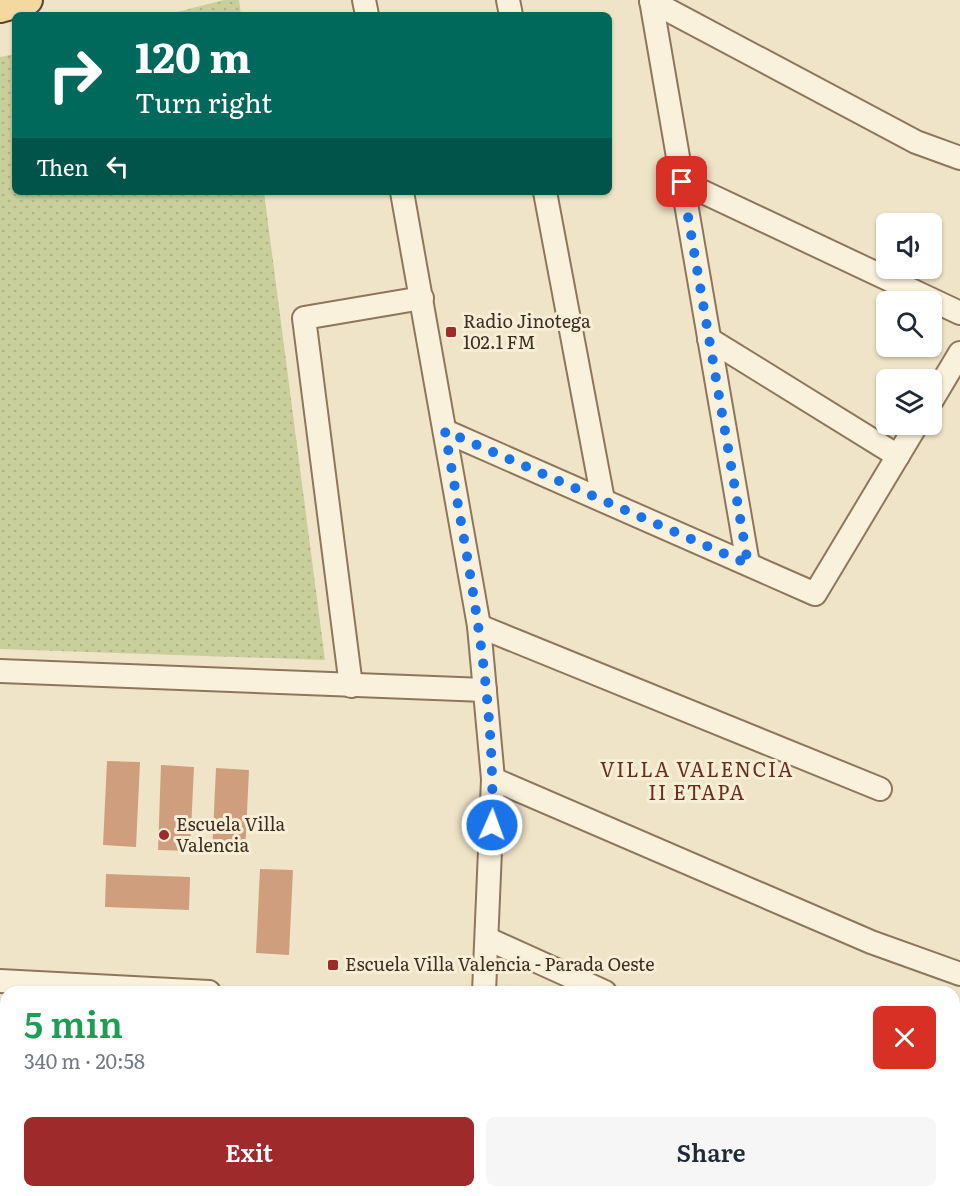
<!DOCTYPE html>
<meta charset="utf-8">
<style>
:root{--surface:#fff;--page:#f6f6f7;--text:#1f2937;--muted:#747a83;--accent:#9e2a2b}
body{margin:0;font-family:Literata,serif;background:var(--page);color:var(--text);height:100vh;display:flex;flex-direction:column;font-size:22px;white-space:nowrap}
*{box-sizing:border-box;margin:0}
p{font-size:20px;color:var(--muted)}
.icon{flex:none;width:33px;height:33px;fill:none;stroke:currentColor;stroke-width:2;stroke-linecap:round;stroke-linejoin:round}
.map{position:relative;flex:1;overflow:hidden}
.details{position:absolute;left:0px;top:986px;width:960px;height:212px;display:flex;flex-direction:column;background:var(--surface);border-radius:18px 18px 0 0;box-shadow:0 2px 4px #0004}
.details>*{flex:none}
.guide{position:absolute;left:12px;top:12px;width:600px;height:183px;border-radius:9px;box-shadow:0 2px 4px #0004;background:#00695c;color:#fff;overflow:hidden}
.controls{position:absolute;left:876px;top:213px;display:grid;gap:12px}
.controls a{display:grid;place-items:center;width:66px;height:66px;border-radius:9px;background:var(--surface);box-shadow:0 2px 4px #0004;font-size:30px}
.pin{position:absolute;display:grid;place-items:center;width:51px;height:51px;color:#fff;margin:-26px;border-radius:12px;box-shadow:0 3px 9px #0006}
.me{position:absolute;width:66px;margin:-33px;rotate:2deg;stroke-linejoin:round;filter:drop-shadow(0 0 4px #0008)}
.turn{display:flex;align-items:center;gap:21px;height:126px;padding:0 24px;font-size:27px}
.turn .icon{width:78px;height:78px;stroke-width:2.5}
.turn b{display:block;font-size:42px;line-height:51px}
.then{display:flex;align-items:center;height:57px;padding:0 24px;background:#0003;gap:12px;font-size:22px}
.round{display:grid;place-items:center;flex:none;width:63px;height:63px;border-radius:9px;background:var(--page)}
.head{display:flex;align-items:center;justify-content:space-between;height:102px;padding:0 24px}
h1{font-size:36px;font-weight:600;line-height:45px;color:#1e9e55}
.primary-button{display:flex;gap:12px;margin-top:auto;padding:12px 24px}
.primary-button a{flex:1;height:69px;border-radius:9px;background:var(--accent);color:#fff;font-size:24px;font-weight:600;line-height:69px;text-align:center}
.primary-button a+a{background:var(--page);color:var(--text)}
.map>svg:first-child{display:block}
.green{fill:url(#green-dots)}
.building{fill:#cf9f7d}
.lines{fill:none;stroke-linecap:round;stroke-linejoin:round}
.minor-casing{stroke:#8d765c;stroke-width:26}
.major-casing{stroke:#5b4430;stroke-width:32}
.minor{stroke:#faf1dc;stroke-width:22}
.major{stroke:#f3d9a0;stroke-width:28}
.route{stroke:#1a73e8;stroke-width:10;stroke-dasharray:0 18}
.poi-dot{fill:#9e2a2b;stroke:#f7eed8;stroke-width:2}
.labels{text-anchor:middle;stroke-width:6;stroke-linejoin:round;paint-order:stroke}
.poi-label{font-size:18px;fill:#3d2e20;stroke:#f7eed8;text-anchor:start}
.neighbourhood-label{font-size:20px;letter-spacing:1.5px;fill:#6b2e1e;stroke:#f7eed8}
</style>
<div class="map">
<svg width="960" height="1196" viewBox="0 0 960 1196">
<defs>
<pattern id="green-dots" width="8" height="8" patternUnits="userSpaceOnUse" patternTransform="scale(1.5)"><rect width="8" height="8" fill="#c9cf9b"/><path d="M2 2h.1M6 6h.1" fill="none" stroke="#aeb285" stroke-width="1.8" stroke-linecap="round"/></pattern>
</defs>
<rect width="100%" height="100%" fill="#f0e4c8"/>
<g class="green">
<polygon points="224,0 239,0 241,15 165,15"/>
<polygon points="15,54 15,192 264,192 325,660 0,649 0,57"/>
</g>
<g class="building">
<polygon points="107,761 140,762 136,847 103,845"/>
<polygon points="161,765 194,767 190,851 158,850"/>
<polygon points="216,768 249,770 245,854 212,853"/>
<polygon points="260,869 293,870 289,955 256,953"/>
<polygon points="106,874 190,877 189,910 105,907"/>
</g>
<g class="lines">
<defs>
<g id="minor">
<polyline points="364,0 367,15"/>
<polyline points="508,0 511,15"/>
<polyline points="651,0 748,564"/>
<polyline points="651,1 916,142 960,158"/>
<polyline points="682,182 960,313"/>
<polyline points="402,192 479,626 493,779 484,992"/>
<polyline points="545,192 603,500"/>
<polyline points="709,339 898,456"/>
<polyline points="932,400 960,353"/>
<polyline points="445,431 815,594 917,424"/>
<polyline points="479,626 880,789"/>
<polyline points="0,671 485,690"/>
<polyline points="351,686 304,318 422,298"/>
<polyline points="493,779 871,942 960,974"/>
<polyline points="488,939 605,992"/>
<polyline points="0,981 209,992"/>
<polyline points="954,1153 960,1156"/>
<polyline points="13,1191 25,1196"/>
<polyline points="728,1191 740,1196"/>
<polyline points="54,1196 54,1191"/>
<polyline points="204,1196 205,1191"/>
<polyline points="348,1196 348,1191"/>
<polyline points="478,1196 479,1191"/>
</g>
<polyline id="major" points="0,8 28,0"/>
</defs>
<use href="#minor" class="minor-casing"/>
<use href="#major" class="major-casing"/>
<use href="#minor" class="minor"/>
<use href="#major" class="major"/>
</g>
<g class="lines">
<path class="route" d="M492,825C496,692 467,561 445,431L748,564L682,182"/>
</g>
<g class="poi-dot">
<rect x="445" y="326" width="12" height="12" rx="3"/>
<circle cx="164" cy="835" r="6"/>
<rect x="327" y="959" width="12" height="12" rx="3"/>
</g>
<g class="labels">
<g class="poi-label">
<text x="463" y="328">Radio Jinotega<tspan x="463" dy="21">102.1 FM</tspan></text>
<text x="176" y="831">Escuela Villa<tspan x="176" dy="21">Valencia</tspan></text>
<text x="345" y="971">Escuela Villa Valencia - Parada Oeste</text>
</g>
<g class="neighbourhood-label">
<text x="697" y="777">VILLA VALENCIA<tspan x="697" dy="23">II ETAPA</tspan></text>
</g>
</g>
</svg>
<div class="controls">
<a><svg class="icon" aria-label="sound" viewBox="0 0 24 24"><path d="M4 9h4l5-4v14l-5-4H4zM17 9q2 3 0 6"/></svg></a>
<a><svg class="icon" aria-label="search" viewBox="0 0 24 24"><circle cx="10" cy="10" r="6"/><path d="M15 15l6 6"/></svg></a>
<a><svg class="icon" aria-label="layers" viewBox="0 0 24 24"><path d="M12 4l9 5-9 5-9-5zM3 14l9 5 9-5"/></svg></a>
</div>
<div class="pin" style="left:682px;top:182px;background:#d93025"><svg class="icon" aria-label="arrive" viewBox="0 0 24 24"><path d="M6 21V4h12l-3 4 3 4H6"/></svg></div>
<svg class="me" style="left:492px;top:825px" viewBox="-20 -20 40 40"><circle r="17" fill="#1a73e8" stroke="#fff" stroke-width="3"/><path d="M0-11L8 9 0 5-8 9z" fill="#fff"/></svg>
<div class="guide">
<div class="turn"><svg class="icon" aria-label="right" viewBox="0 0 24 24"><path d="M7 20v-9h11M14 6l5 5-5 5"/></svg><div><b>120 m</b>Turn right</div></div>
<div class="then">Then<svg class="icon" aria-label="left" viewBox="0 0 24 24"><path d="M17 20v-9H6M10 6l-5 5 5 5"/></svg></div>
</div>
<section class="details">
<div class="head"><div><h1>5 min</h1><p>340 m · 20:58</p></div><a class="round" style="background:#d93025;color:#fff"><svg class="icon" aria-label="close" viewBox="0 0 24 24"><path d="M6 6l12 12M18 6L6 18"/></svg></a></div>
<div class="primary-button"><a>Exit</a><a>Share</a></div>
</section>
</div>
